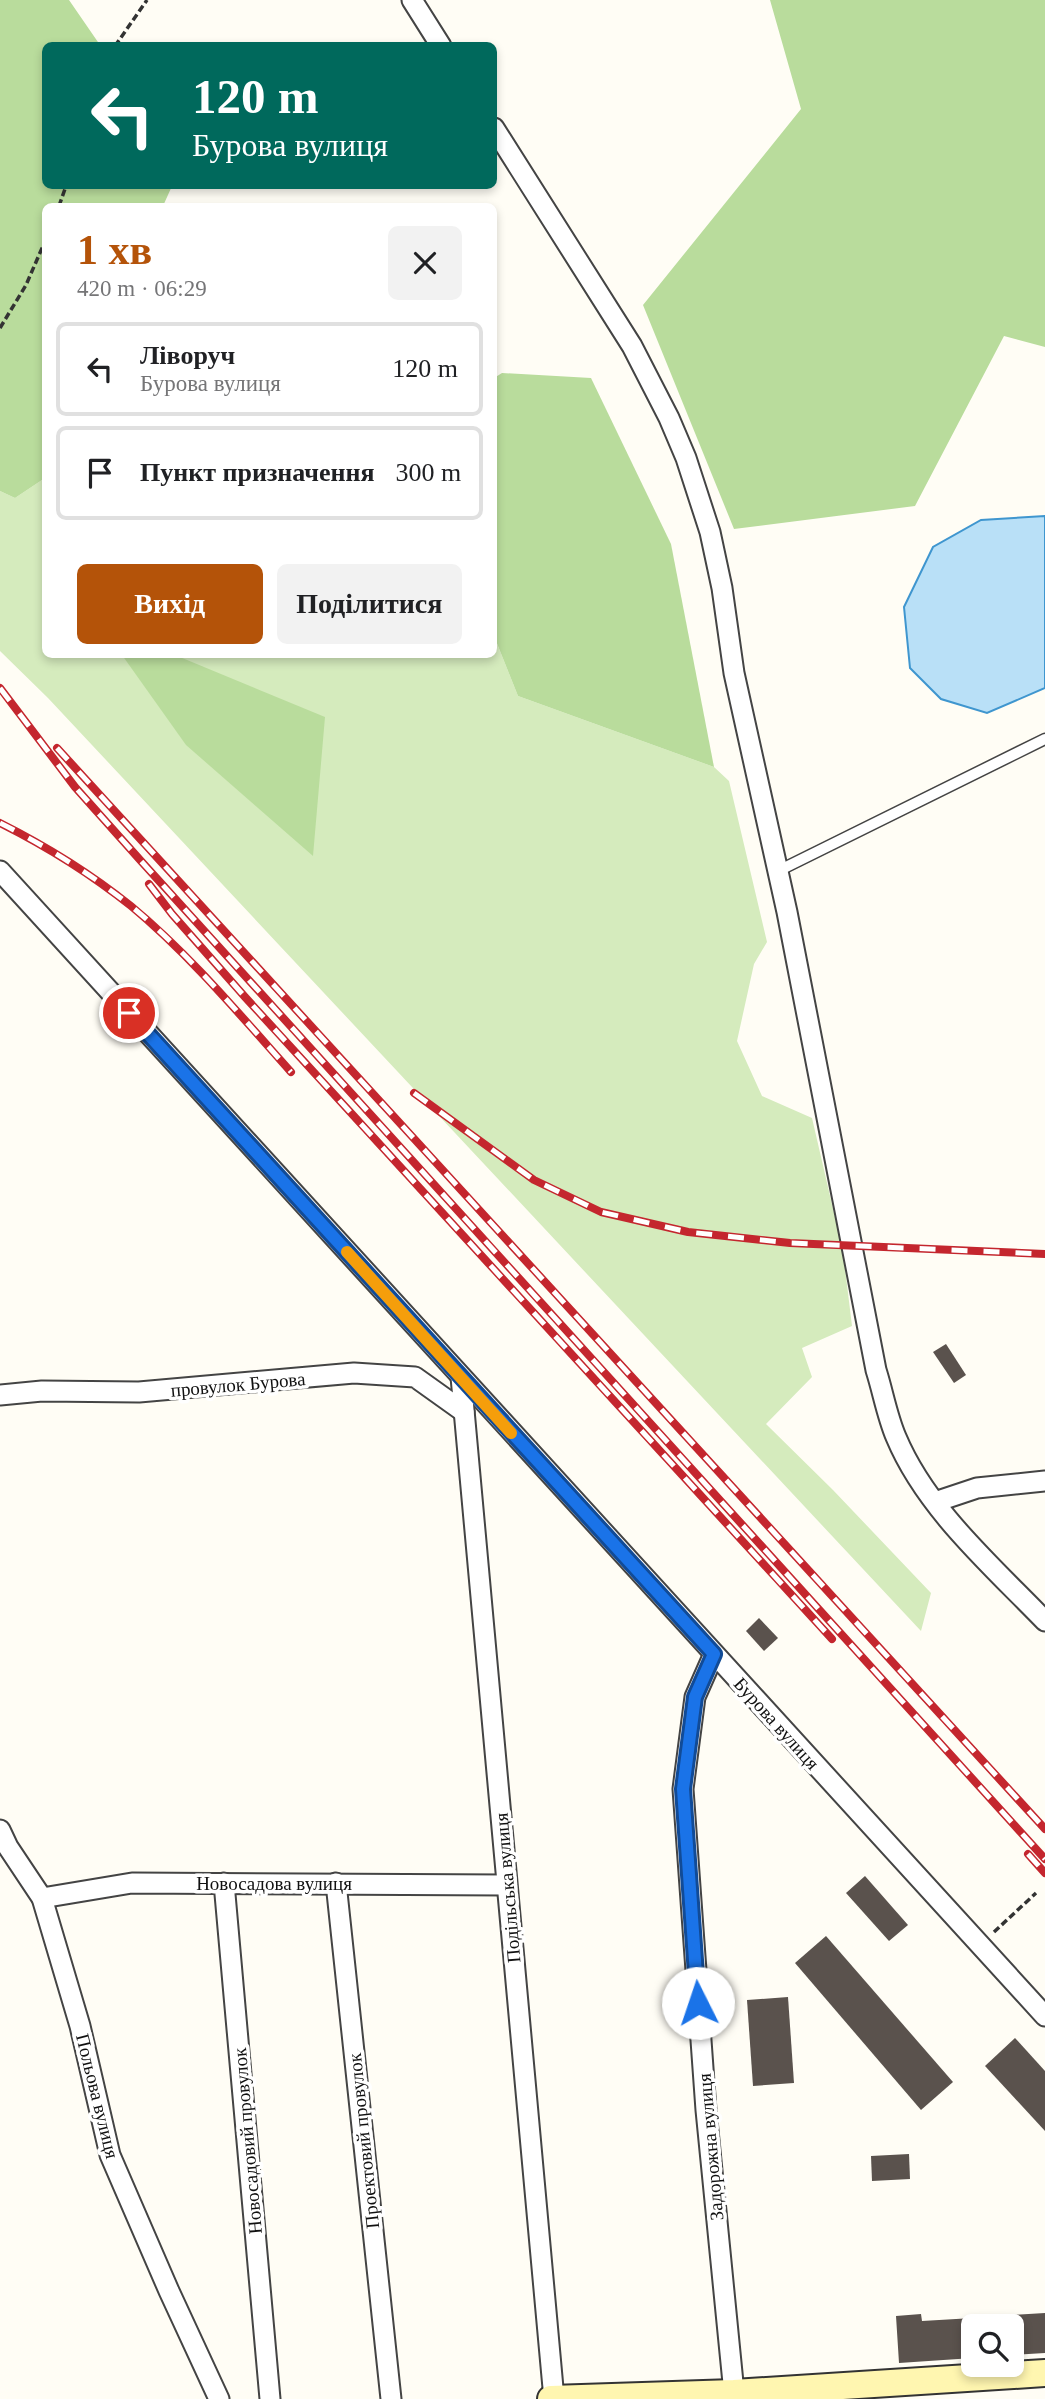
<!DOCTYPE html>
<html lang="uk">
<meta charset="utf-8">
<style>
:root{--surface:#fff;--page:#f2f2f2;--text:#202124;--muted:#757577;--line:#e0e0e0;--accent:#b45309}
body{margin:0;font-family:Georgia,serif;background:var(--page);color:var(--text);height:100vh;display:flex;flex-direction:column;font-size:26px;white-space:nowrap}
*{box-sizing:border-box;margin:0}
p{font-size:23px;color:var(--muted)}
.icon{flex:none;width:38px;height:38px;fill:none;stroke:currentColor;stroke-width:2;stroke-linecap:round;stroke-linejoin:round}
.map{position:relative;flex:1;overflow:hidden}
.side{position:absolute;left:42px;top:203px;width:455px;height:455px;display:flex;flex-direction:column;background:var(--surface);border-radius:10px;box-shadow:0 4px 10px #0003}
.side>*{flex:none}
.banner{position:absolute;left:42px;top:42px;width:455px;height:147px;border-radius:10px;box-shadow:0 4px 10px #0003;background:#00695c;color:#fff;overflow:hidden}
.tools{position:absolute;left:961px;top:2314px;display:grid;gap:14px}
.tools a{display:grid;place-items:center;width:63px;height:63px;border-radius:10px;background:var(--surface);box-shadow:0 4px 10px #0003;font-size:35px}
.pin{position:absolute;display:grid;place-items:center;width:60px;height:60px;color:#fff;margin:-30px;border:4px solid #fff;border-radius:50%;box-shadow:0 2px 7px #0007}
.me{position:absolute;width:77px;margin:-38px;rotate:356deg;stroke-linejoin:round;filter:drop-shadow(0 0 5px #0008)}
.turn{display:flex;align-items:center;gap:24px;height:147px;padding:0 35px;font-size:32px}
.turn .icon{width:91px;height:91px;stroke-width:2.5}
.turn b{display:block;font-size:49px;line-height:60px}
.round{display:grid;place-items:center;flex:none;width:74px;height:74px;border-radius:10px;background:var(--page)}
.head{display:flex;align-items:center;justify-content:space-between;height:119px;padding:0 35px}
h1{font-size:42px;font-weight:800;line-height:52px;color:var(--accent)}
.button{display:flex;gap:14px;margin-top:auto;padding:14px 35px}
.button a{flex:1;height:80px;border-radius:10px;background:var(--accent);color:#fff;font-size:28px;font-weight:800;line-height:80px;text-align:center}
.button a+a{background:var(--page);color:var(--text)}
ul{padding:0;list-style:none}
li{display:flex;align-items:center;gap:21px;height:94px;margin:0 14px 10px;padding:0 21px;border:4px solid var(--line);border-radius:10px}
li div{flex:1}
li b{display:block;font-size:26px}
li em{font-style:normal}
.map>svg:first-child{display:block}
.green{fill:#d5ebbd}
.forest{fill:#b9dc9c}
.water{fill:#b9e0f7;stroke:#3f96cf;stroke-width:2}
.building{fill:#5a524d}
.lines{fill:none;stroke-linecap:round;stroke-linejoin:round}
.service-casing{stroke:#444;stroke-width:13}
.minor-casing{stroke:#444;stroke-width:23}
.secondary-casing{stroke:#333;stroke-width:30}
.path{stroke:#333;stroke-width:3.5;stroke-dasharray:7 3.5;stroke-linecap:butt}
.service{stroke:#fff;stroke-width:10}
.minor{stroke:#fff;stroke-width:19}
.secondary{stroke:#fff6b0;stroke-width:26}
.rail-casing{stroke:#c4262e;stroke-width:8}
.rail{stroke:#fff;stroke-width:5;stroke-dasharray:16;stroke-linecap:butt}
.route-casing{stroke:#114b97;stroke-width:18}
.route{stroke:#1a73e8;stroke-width:12}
.slow{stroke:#f59e0b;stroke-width:12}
.labels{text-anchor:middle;stroke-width:7;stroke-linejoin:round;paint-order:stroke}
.street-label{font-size:19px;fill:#111;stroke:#fff}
</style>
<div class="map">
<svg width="1045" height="2399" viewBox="0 0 1045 2399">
<rect width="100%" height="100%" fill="#fffdf5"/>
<polygon class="green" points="45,478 46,654 494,654 494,636 518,696 714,767 729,781 767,942 754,964 737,1041 762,1096 812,1118 843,1252 852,1326 802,1348 812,1377 766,1424 833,1490 931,1593 921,1631 48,698 0,651 0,491 15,498"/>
<g class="forest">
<polygon points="0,0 69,0 100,45 46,46 46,186 172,186 163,206 46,206 45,478 15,498 0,491"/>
<polygon points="770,0 1045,0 1045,347 1004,336 915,506 734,529 643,305 801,109"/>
<polygon points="502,373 591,378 671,544 714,767 518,696 494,636 494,378"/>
<polygon points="122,655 175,655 325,717 313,856 186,745"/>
</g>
<polygon class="water" points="1045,516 1045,688 987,713 941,699 910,668 904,607 933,547 981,520"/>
<g class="building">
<polygon points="946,1344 966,1375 954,1383 933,1352"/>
<polygon points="759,1618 778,1638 764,1651 746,1631"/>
<polygon points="865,1876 908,1925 889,1941 846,1893"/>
<polygon points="826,1936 953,2082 921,2110 795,1963"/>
<polygon points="788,1997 794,2083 753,2086 747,2000"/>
<polygon points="1015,2038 1045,2071 1045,2131 985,2066"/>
<polygon points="909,2154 910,2179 872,2181 871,2156"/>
<polygon points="1045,2313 1045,2353 1012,2355 1012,2315"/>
<polygon points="921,2314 922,2321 973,2318 973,2358 899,2363 896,2316"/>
</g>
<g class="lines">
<defs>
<polyline id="service" points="778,871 1045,739"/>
<g id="minor">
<polyline points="412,0 441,46"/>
<path d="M494,128L632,346L669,418L686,458L710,532L722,588L734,673L787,912L876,1370C883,1392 887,1416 896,1437C926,1509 992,1566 1045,1621"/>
<polyline points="0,871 1045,2016"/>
<polyline points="461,1377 554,2399"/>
<polyline points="0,1395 42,1391 139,1392 354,1373 415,1377 464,1412"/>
<polyline points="935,1502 977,1488 1045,1481"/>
<polyline points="714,1654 695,1697 683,1789 706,2110 734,2393"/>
<polyline points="0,1830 8,1847 42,1898 80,2026 110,2155 169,2291 219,2399"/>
<polyline points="224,1883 270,2399"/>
<polyline points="336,1883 391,2399"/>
<polyline points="42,1898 132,1883 506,1885"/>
</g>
<polyline id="secondary" points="551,2399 734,2393 1045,2373"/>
</defs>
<use href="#service" class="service-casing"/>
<use href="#minor" class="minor-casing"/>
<use href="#secondary" class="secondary-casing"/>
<g class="path">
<polyline points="115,46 147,0"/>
<polyline points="59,206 66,186"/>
<polyline points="0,328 26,285 46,239"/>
<polyline points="994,1932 1036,1893"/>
</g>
<use href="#service" class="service"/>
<use href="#minor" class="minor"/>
<use href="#secondary" class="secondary"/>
<defs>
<g id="rail">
<polyline points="0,688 75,787 141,861 1045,1859"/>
<polyline points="57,748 1045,1829"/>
<path d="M0,823C46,846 91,874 131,906C190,955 240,1015 291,1072"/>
<polyline points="149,884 172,914 245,997 832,1639"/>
<polyline points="414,1093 534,1180 601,1212 688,1232 790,1243 1045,1254"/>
<polyline points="1028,1854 1045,1873"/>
</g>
</defs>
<use href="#rail" class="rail-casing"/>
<use href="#rail" class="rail"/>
</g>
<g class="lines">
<defs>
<polyline id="route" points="129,1013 714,1654 695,1697 683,1789 698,2003"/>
</defs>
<use href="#route" class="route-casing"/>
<use href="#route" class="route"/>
<polyline class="slow" points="347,1252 511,1433"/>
</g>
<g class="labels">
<g class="street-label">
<text transform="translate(238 1384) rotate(-5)" y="7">провулок Бурова</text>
<text transform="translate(777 1723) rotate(48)" y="7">Бурова вулиця</text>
<text x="274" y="1890">Новосадова вулиця</text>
<text transform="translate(507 1888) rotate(-95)" y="7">Подільська вулиця</text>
<text transform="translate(98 2096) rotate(76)" y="7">Польова вулиця</text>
<text transform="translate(247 2141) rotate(-95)" y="7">Новосадовий провулок</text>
<text transform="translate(363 2141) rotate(-96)" y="7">Проектовий провулок</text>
<text transform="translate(710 2147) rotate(-95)" y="7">Задорожна вулиця</text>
</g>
</g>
</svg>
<div class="tools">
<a><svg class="icon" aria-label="search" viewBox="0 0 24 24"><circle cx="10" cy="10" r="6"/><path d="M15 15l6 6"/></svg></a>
</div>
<div class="pin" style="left:129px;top:1013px;background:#d93025"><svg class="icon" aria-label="arrive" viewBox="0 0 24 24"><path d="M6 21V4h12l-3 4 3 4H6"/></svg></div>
<svg class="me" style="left:698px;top:2003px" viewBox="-20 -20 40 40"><circle r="19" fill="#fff"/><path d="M0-13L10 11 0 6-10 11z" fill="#1a73e8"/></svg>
<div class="banner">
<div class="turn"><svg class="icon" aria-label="left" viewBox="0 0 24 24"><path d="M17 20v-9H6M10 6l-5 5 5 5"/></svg><div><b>120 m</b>Бурова вулиця</div></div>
</div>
<section class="side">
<div class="head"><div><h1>1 хв</h1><p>420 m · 06:29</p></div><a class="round"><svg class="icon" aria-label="close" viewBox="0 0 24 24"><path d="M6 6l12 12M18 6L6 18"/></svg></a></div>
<ul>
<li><svg class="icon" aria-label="left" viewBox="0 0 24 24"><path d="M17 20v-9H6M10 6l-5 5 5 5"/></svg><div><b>Ліворуч</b><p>Бурова вулиця</p></div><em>120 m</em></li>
<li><svg class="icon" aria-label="arrive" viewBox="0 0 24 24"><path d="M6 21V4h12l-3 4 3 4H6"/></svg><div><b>Пункт призначення</b></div><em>300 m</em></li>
</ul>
<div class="button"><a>Вихід</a><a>Поділитися</a></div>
</section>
</div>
